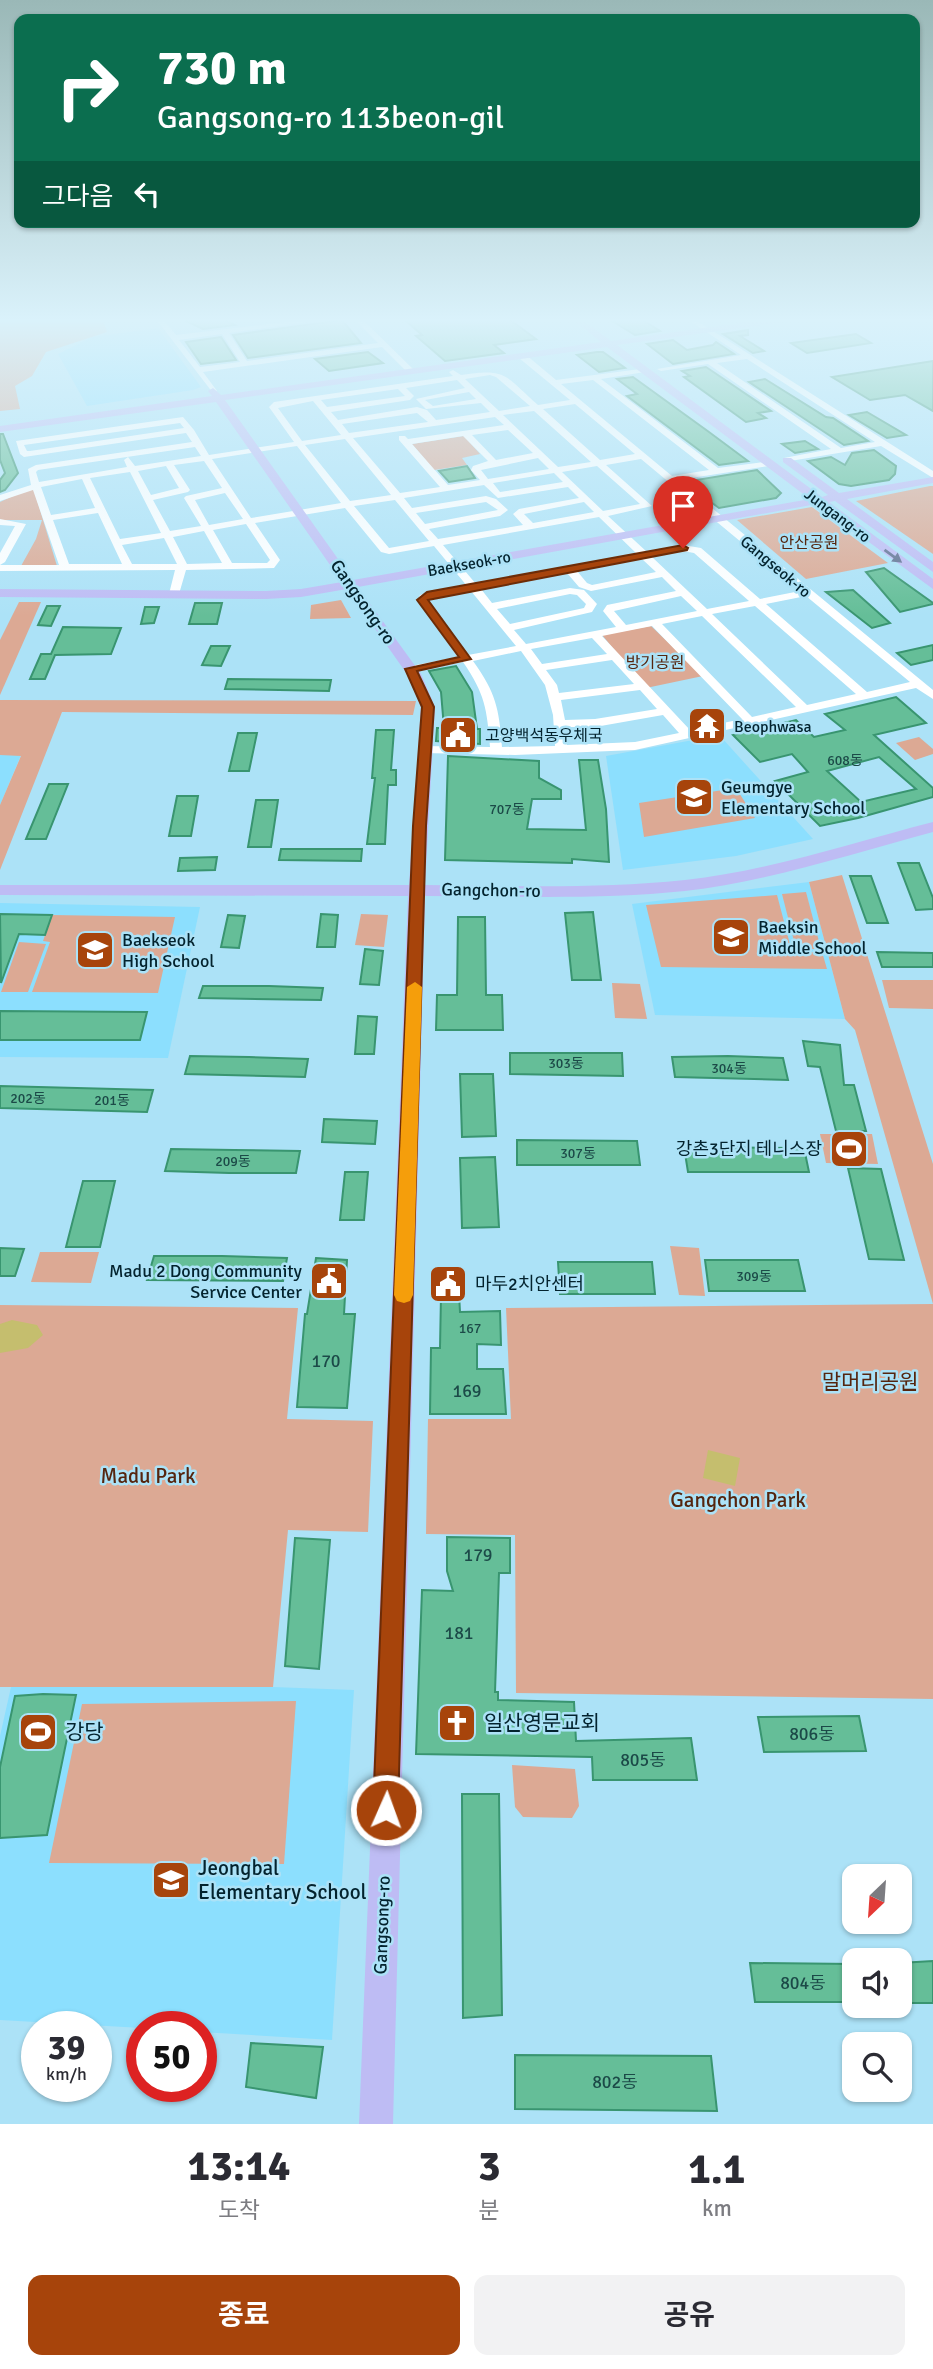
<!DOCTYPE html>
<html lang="ko">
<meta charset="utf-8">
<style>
:root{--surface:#fff;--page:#f2f2f3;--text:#2b2b33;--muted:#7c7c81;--accent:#a7440b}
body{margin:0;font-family:Signika,"Noto Sans KR",sans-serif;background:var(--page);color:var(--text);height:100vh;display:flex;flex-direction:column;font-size:26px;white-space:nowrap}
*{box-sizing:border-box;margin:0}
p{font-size:23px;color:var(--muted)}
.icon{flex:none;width:38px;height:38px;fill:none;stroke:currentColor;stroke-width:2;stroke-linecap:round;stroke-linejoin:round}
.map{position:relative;height:2124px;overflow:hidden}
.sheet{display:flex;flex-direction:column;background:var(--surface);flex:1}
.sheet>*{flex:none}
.hud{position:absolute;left:14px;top:14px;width:906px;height:214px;border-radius:14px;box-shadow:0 2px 5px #0004;background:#0b6e4f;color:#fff;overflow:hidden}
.needle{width:46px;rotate:205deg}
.buttons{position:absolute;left:842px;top:1864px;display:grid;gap:14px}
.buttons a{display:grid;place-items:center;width:70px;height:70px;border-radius:14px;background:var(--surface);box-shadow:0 2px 5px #0004;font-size:35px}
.speed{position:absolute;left:21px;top:2011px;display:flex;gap:14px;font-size:35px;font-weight:700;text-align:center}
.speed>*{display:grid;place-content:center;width:91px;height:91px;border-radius:50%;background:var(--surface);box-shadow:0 2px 5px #0004;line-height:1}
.speed small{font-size:18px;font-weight:400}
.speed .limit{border:10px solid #d22;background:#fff;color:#111}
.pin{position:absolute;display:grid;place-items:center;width:60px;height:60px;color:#fff;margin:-72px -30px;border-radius:50% 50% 50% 0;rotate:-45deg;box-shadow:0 0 7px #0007}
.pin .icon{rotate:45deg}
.me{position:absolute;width:77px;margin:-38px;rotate:2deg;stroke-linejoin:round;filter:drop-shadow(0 0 5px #0008)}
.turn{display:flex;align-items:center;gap:24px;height:147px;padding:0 28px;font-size:32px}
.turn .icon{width:91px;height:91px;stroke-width:2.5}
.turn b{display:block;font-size:49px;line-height:60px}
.then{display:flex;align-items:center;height:66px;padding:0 28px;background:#0003;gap:14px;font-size:26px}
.eta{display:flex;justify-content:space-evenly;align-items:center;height:119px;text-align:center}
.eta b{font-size:42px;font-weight:700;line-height:49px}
.cta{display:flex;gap:14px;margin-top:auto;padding:14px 28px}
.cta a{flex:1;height:80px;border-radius:14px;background:var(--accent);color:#fff;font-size:28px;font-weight:700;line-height:80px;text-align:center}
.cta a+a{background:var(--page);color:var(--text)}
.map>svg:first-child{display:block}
.built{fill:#8cdffe}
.green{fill:#dca994}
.water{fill:#c5be6e}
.building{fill:#65be98;stroke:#399570;stroke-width:2;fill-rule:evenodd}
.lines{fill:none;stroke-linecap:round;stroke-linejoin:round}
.minor{fill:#fff;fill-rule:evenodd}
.major{fill:#bebcf4;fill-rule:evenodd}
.oneway{fill:#607091}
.route{fill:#a7440b;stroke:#6d2c07;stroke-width:2}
.slow{fill:#f59e0b}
.labels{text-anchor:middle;stroke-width:5;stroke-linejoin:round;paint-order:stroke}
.number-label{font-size:14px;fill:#1c4a48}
.far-street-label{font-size:16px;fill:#03232e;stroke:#ace2f7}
.far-park-label{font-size:16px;fill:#55250e;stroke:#ace2f7}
.far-poi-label{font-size:16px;fill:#03232e;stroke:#ace2f7;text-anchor:start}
.street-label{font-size:18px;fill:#03232e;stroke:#ace2f7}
.poi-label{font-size:18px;fill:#03232e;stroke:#ace2f7;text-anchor:start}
.near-number-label{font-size:18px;fill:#1c4a48}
.near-park-label{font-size:21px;fill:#55250e;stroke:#ace2f7}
.near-poi-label{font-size:21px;fill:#03232e;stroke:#ace2f7;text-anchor:start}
</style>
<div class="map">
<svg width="933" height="2124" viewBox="0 0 933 2124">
<rect width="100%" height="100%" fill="#ace2f7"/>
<g class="built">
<polygon points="158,328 201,387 193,390 87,406 58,354 92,337"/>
<polygon points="715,736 722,738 813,839 736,856 623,870 606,756"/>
<polygon points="0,755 21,755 0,805"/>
<polygon points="809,882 845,1019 655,1015 632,904"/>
<polygon points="0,903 200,907 168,1058 0,1057"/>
<polygon points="11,1687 273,1687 354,1690 332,2040 201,2032 201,2026 142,2028 0,2020 0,1736"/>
</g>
<g class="green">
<polygon points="0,319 103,319 107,332 46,352 32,376 15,386 20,409 0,411"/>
<polygon points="464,436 480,454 462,458 467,465 434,470 412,444"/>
<polygon points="933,486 933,554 856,501 930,486"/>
<polygon points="33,487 57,566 21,566 36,539 42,520 0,520 0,502"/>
<polygon points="812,507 888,563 806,579 737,520"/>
<polygon points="341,600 351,618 310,619 311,605"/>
<polygon points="19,602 41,602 0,695 0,640"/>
<polygon points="651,626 703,676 646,688 602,635"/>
<polygon points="0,700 416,701 413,715 62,712 0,870 0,805 21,756 0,755"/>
<polygon points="919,737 933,749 933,754 915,760 896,743"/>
<polygon points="736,788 755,818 644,837 639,803"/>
<polygon points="842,875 933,1164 933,1699 516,1693 515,1535 426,1534 428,1419 511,1419 506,1308 933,1304 855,1030 845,1019 809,882"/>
<polygon points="806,892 821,949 796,949 782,894"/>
<polygon points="777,895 792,952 822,952 827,969 661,967 646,905"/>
<polygon points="361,914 388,915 384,947 355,945"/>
<polygon points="52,915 175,917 158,993 32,992 50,942 43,941"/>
<polygon points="19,942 46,944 28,992 1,992"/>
<polygon points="882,980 933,980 933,1009 889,1008"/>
<polygon points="612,983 640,984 647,1019 615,1018"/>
<polygon points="820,1134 872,1134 878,1164 826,1163"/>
<polygon points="670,1246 699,1248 705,1296 679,1295"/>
<polygon points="40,1252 99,1252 91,1283 31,1282"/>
<polygon points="0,1305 298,1308 287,1419 373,1421 368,1532 288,1530 273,1687 0,1687"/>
<polygon points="296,1701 284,1864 49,1863 82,1704"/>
<polygon points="512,1765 575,1769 579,1806 572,1818 523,1817 515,1807"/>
</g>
<g class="water">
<polygon points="12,1320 37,1325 43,1335 28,1348 0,1353 0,1324"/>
<polygon points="708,1450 740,1458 735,1486 703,1478"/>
</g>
<g class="building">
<polygon points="182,319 223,319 235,325 203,329"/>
<polygon points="404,319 509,319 536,339 494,345 504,353 445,361 416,336 422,335"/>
<polygon points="609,319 641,319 660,331 635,335"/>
<polygon points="342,320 361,343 248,358 233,335"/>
<polygon points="748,330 748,335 740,336 764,351 753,353 723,334"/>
<polygon points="856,334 871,343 807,353 791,343"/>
<polygon points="221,337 236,360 201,364 186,342"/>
<polygon points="673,340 687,350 713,345 716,342 734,354 673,364 647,344"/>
<polygon points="368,352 383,363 329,371 315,359"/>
<polygon points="597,352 603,352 625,368 599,372 577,355"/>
<polygon points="933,361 933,411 905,395 870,400 832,377"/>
<polygon points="706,367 771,411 758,413 766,418 746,422 684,377 690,376 682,371"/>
<polygon points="633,377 709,432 748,461 719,465 627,396 637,394 617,379"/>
<polygon points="765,379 826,417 833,418 868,441 844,445 749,382"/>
<polygon points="867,412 906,435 887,438 849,415"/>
<polygon points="0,434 3,434 18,473 5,490 0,492 0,480 5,473 0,460"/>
<polygon points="805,441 818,449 795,453 782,444"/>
<polygon points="874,450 896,466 895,474 889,480 851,486 839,484 808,461 831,457 845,465 852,453"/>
<polygon points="467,466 475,478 449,482 439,471"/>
<polygon points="757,470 781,493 776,498 719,508 684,482"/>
<polygon points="884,568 933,603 933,604 900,612 866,572"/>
<polygon points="853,590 890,623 872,628 826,592"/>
<polygon points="195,603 222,603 217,624 189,624"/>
<polygon points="47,606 60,606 51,626 38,625"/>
<polygon points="145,607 159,607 154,623 141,624"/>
<polygon points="63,627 121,628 111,654 55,655 45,679 30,679 41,654 51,654"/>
<polygon points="933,645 933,660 911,665 897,653"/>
<polygon points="211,646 230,646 221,666 202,665"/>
<polygon points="456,666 472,692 477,729 480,729 480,744 436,741 437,728 444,728 441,692 429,671"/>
<polygon points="228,679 331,680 329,691 225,689"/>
<path d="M896,697L926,723L874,735L933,788V797L858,818L820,826L775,781L808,772L792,754L760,762L733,735L796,720L814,737L845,730L825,714ZM879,757L916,789L861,802L827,771Z"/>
<polygon points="376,730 394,730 391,770 396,770 396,785 388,785 385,844 367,844 375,778 372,778"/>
<polygon points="238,733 257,733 249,771 229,771"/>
<polygon points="448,756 539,761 539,778 561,790 561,799 532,799 527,829 586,830 579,760 598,760 606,809 609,862 572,859 572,863 445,860"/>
<polygon points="49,784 68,784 46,839 26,839"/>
<polygon points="177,796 198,796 191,836 169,836"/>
<polygon points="256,800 278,800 271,847 248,847"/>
<polygon points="281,849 362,849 361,861 279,860"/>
<polygon points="217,857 215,870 178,871 180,858"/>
<polygon points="898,863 919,863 933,898 933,909 916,910"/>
<polygon points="850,876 871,876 888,923 867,923"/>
<polygon points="593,912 601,980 572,980 565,913"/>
<polygon points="0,914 52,915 45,935 19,934 1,983"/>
<polygon points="321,914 338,915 335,947 317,947"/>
<polygon points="228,915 245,916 239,948 221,947"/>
<polygon points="458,917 485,917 486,995 502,995 503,1030 436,1030 437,995 457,995"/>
<polygon points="365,949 383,951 379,985 360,984"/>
<polygon points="877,952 933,953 933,967 882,967"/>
<polygon points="203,986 269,986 323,988 321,1000 199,998"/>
<polygon points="0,1011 147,1012 140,1040 0,1040"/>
<polygon points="358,1016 377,1017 374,1054 355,1054"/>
<polygon points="803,1041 840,1045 844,1085 854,1085 866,1131 836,1131 820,1067 808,1066"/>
<polygon points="510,1053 622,1053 623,1076 510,1074"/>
<polygon points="190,1056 249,1057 308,1059 305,1077 185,1074"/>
<polygon points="728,1056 783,1058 788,1080 675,1077 672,1057"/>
<polygon points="460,1074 493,1074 496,1136 462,1137"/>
<polygon points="0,1086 77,1088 153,1090 147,1112 0,1108"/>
<polygon points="324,1119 377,1121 375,1144 322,1142"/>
<polygon points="517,1140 637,1141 640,1165 517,1165"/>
<polygon points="684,1147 804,1148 809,1172 688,1172"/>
<polygon points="171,1149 234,1150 300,1151 296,1173 229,1173 165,1171"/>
<polygon points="495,1157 499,1227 462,1228 460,1158"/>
<polygon points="848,1168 881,1169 904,1260 869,1259"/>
<polygon points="345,1172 368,1172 364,1220 340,1220"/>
<polygon points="83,1181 115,1181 100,1247 66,1247"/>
<polygon points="0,1248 24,1249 15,1276 0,1276"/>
<polygon points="154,1256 222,1256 287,1258 283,1281 147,1280"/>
<polygon points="316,1258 347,1260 344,1314 355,1314 347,1408 297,1407 305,1314 307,1314"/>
<polygon points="705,1260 798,1260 805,1291 709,1291"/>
<polygon points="558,1262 652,1262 655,1294 560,1294"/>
<polygon points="439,1271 458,1274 460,1312 500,1311 501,1345 477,1344 477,1369 503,1369 506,1414 430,1414 431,1348 440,1348 441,1295 437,1295"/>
<polygon points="447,1537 510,1538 510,1573 499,1573 495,1692 498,1692 498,1700 574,1702 576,1741 691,1738 697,1780 593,1780 592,1757 416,1754 422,1590 453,1591 447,1571"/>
<polygon points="295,1538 330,1540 319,1669 285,1666"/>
<polygon points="43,1694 76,1695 47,1835 0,1838 0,1767 15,1696"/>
<polygon points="859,1716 866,1751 764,1752 758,1717"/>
<polygon points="462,1794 499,1794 502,2015 463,2018"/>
<polygon points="933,1961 933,2003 900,2003 900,1963"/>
<polygon points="750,1963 854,1964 854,2002 755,2002"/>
<polygon points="251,2043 323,2047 316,2098 246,2087"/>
<polygon points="515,2055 711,2056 717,2111 515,2109"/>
</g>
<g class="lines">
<g class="minor">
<path d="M156,319H163L176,335L310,319H328L229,333L247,361L378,343L354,319H362L414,370L407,372L382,347L203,372L217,391L213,393ZM222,334L240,362L200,367L179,340Z"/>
<path d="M687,319H694L933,471V478L881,446L784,462V458L831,449L708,364L661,371L657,369L741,355ZM747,359L875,442L841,448L717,363Z"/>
<path d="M519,354H525L556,380L648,368L645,372L601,379L718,468L772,461V465L769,466L678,480L933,690V699L916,688L635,750L515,755L425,753L419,749L421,746L490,747C487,709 485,694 463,662L411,672L405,669L411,666L458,657L418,600L420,595L467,586L434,546L389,554L381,552L345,508L255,523L280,560L274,568L186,570L179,594L174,597L169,594L175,570L0,571V553L15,526L0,525V519L26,524L5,562L0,565H59L33,490L0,501V495L31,485L28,469L36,465L192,442L186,433L24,457L20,454L16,441L183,417L194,430L209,455L294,442L269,407L274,402L453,376L449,372L453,370L461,375C507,368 504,375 538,405L570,400L519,358ZM490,375L496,377L530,406L499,411L465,379ZM457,380L465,388L416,399L426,409L481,403L490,412L436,420L427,410L417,407L338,420L331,412L410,400L414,396L406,388ZM593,380L709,470L672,476L561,384ZM398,389L405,396L327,407L321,400ZM469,392L476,399L433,406L425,400ZM313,401L341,435L302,441L278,408ZM575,404L635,454L600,460L543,409ZM534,411L591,462L558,467L503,415ZM417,413L428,422L349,433L342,424ZM495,417L504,425L408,439L405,436H399V440L440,487L400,493L353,438ZM180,423L184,428L30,451H27L24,445ZM508,430L533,453L496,460L472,435ZM463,436L488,461L473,466L471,470L480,480L448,485L412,444ZM345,439L391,495L350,501L305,445ZM297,446L341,503L251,518L212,459ZM195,447L201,456L135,466L128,457L124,460L127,467L39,482L36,472L38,470ZM538,458L549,469L488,479L481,470ZM641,459L800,591L760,599L701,548L683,545L647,552L608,516L652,506L606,465ZM204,461L222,488L186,496L184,498L201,526L170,531L153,500L188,492L190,490L174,465ZM166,466L179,488L151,495L138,471ZM597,466L640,504L603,511L562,472ZM130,472L161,533L120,539L90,478ZM554,473L563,482L500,492L493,483ZM82,479L95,508L51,515L41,487ZM484,485L498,498L568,487L579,498L519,509L513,514L523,525L438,539L429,529L500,516L508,510L496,499L486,496L412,508L404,498ZM225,493L243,519L209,525L195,500ZM395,500L429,541L389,548L354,506ZM486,502L498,510L425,524L416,513ZM584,502L594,512L533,523L524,514ZM98,513L122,564H69L53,520ZM599,517L637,554L476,584L443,545ZM246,524L270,560L267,563H232L213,530ZM204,531L222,563L187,564L173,537ZM164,538L177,564H132L122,545ZM683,551L694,553L749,601L707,609L652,557ZM642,559L656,572L592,585L587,583L577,571ZM567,573L579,587L591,591L662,577L676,591L607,605L603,611L616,627L526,644L514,630L592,612L597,604L584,590L570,588L492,603L481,589ZM471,591L516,646L468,655L428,600ZM570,594L577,595L586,604L584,608L510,624L497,609ZM681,596L697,611L626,625L614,611ZM806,596L910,682L867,692L766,604ZM755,606L856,694L807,705L712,614ZM702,616L796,707L752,717L662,624ZM652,626L742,719L690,730L602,636ZM592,638L607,654L542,664L531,649ZM521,651L545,685L553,715L555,746L502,747C499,708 496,693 473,661ZM612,660L634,684L559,693L557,685L546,670ZM640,690L657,709L595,719L565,720L561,700ZM663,715L679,733L635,742L567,745L566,727H595Z"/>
</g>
<path class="major" d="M572,319H581L611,341L768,319H788L784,322L617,345L822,497L828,495L783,462V458H791L839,493L933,477V483L847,499L933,562V572L835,501L829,502L933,579V589L817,504L358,587L421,674L435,707L425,885C512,886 599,889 685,880C769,871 851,843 933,822V832C852,854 769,881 685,891C599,900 512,896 425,896L393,2124H359L408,896L0,895V885H409L421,707L407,674L347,589L301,597L266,599L0,597V589L266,591L301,589L342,582L216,402L0,432V426L212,396L208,391L213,388L221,395L601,342ZM607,347L810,499L353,580L225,400Z"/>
</g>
<defs><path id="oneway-solid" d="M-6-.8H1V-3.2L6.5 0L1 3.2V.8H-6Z" transform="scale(1.75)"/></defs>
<use class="oneway" href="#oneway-solid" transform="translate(893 556) rotate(36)"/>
<linearGradient id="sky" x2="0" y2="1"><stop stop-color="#9ab8b7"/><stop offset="0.52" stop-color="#daf2fb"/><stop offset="1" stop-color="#daf2fb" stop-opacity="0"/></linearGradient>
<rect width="933" height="616" fill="url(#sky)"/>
<polygon class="route" points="683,545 688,548 687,550 428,600 471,659 417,671 434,707 426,826 398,1810 394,1819 386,1822 377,1819 373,1810 413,826 422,707 405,669 459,657 417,600 427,592"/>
<polygon class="slow" points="415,982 422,987 413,1295 410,1301 404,1303 397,1301 394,1295 407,987"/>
<defs>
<symbol id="temple-square" viewBox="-11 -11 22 22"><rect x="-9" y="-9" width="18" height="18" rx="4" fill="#a7440b" stroke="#ace2f7"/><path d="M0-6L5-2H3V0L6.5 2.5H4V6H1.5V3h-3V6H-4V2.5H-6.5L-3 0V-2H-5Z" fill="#fff"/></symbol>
<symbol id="civic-square" viewBox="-11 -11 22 22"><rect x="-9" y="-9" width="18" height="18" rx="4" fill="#a7440b" stroke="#ace2f7"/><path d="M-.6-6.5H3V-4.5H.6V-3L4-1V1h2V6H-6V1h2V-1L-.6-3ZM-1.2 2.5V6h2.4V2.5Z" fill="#fff"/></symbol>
<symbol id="school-square" viewBox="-11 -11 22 22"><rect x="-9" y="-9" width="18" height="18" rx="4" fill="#a7440b" stroke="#ace2f7"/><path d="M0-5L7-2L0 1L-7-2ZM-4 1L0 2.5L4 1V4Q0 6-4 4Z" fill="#fff"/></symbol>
<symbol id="stadium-square" viewBox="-11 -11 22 22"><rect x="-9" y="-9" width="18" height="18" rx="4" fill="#a7440b" stroke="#ace2f7"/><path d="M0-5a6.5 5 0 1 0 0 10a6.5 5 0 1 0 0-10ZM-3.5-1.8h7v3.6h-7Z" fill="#fff"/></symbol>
<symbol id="church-square" viewBox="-11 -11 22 22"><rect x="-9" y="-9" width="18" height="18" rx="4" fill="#a7440b" stroke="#ace2f7"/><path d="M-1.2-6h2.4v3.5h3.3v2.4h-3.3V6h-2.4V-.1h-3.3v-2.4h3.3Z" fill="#fff"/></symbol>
</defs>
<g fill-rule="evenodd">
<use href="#temple-square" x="685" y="704" width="44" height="44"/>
<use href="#civic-square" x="436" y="713" width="44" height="44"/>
<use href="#school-square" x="672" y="775" width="44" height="44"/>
<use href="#school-square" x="709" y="915" width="44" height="44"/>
<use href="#school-square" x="73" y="928" width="44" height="44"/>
<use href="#stadium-square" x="827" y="1127" width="44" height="44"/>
<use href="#civic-square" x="307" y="1259" width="44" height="44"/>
<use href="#civic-square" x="426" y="1262" width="44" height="44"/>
<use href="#church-square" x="435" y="1701" width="44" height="44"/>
<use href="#stadium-square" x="16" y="1710" width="44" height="44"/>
<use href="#school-square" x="149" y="1858" width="44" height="44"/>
</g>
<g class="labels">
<g class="number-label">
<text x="845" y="765">608동</text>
<text x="507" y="814">707동</text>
<text x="566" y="1068">303동</text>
<text x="729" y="1073">304동</text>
<text x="28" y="1103">202동</text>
<text x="112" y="1105">201동</text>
<text x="578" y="1158">307동</text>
<text x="233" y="1166">209동</text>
<text x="754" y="1281">309동</text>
<text x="470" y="1333">167</text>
</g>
<g class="far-street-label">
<text transform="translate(838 515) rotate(37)" y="6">Jungang-ro</text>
<text transform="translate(469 563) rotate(-10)" y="6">Baekseok-ro</text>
<text transform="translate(776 566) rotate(40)" y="6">Gangseok-ro</text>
</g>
<g class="far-park-label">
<text x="809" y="548">안산공원</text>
<text x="655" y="668">방기공원</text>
</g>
<g class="far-poi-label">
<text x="734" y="732">Beophwasa</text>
<text x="485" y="741">고양백석동우체국</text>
</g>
<g class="street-label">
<text transform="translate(363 602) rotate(55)" y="6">Gangsong-ro</text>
<text transform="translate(491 890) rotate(1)" y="6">Gangchon-ro</text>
<text transform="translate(382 1925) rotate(-88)" y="6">Gangsong-ro</text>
</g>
<g class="poi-label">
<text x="721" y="793">Geumgye<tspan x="721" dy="21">Elementary School</tspan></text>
<text x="758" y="933">Baeksin<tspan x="758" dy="21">Middle School</tspan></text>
<text x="122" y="946">Baekseok<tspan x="122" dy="21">High School</tspan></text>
<text x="822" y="1155" text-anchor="end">강촌3단지 테니스장</text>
<text x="302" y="1277" text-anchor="end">Madu 2 Dong Community<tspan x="302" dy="21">Service Center</tspan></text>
<text x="475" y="1290">마두2치안센터</text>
</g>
<g class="near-number-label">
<text x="326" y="1367">170</text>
<text x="467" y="1397">169</text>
<text x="478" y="1561">179</text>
<text x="459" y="1639">181</text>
<text x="812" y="1740">806동</text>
<text x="643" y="1766">805동</text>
<text x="803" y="1989">804동</text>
<text x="615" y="2088">802동</text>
</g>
<g class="near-park-label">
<text x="870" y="1389">말머리공원</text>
<text x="148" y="1483">Madu Park</text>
<text x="738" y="1507">Gangchon Park</text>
</g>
<g class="near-poi-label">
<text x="484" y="1730">일산영문교회</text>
<text x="65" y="1739">강당</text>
<text x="198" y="1875">Jeongbal<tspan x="198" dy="24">Elementary School</tspan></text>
</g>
</g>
</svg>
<div class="buttons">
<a><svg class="needle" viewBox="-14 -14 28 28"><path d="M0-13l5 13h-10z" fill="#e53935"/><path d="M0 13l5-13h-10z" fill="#7c7c81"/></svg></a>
<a><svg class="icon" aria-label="sound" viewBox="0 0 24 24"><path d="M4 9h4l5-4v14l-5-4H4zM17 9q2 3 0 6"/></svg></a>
<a><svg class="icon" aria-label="search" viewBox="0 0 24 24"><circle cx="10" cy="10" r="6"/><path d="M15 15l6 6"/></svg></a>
</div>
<div class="speed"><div>39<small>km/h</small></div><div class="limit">50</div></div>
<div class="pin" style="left:683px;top:548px;background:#d93025"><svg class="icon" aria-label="arrive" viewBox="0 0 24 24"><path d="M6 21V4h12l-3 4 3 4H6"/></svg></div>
<svg class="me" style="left:386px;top:1810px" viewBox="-20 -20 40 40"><circle r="17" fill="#a7440b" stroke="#fff" stroke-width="3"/><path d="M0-11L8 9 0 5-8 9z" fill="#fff"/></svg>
<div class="hud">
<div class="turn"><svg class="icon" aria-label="right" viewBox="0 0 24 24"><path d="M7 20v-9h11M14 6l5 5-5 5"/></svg><div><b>730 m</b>Gangsong-ro 113beon-gil</div></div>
<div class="then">그다음<svg class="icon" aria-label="left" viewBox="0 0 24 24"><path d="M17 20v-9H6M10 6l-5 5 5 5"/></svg></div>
</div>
</div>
<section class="sheet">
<div class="eta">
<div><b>13:14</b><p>도착</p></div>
<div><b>3</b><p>분</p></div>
<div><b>1.1</b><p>km</p></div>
</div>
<div class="cta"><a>종료</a><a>공유</a></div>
</section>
